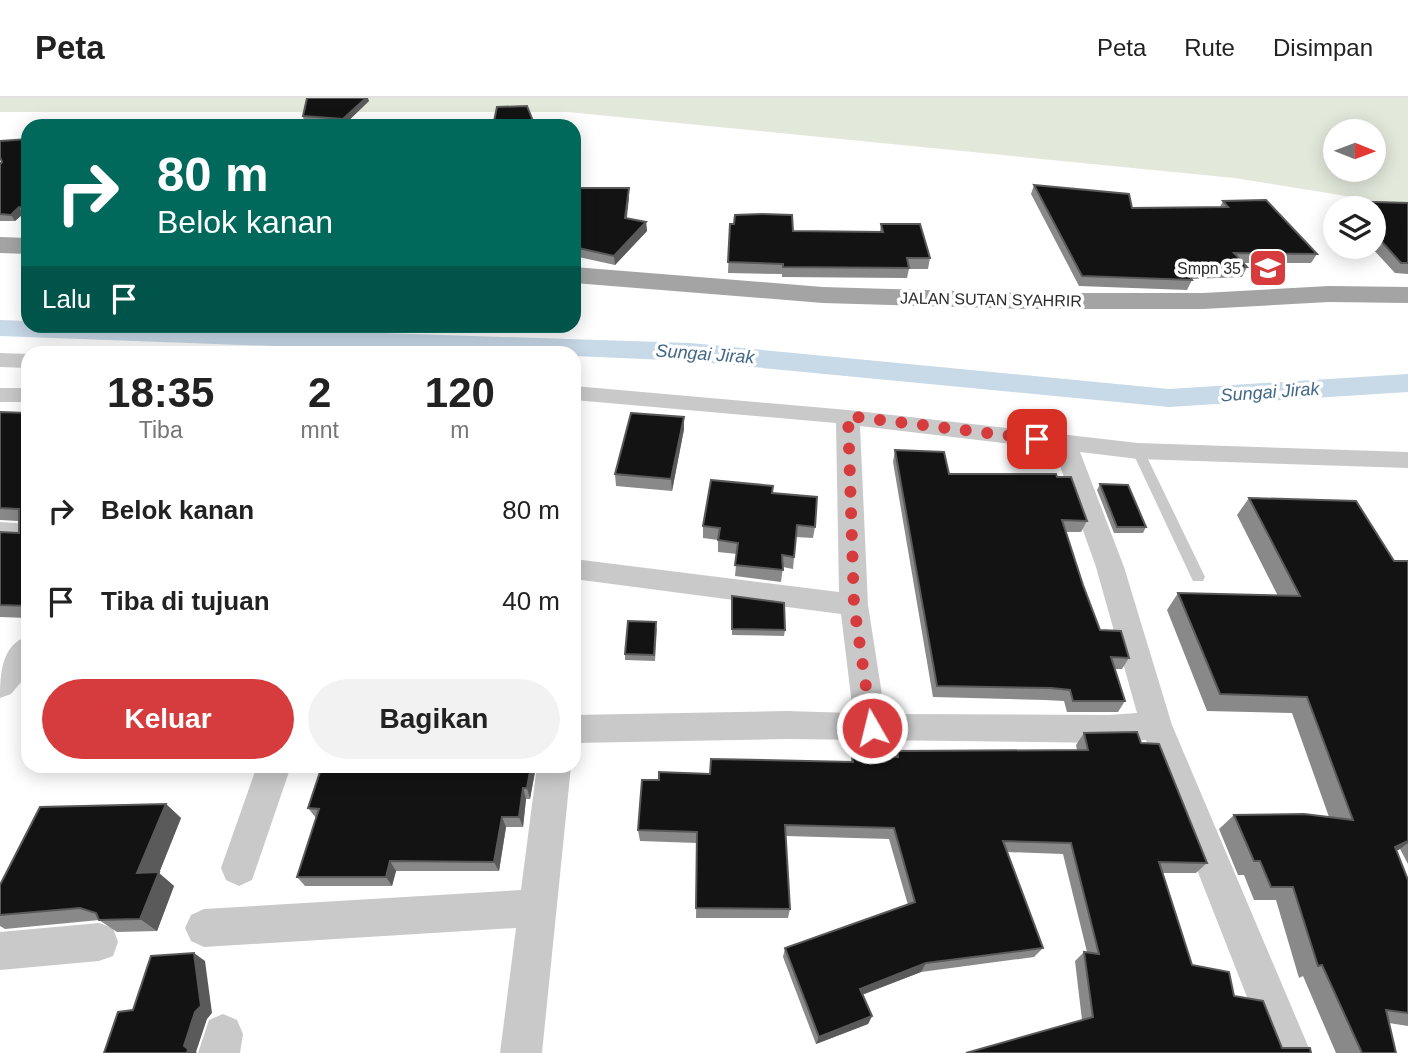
<!DOCTYPE html>
<html lang="id">
<style>
:root{--surface:#fff;--page:#f2f2f2;--text:#222;--muted:#767676;--line:#e0e0e0;--accent:#d63b3d}
body{margin:0;font-family:Arial,sans-serif;background:var(--page);color:var(--text);height:100vh;display:flex;flex-direction:column;font-size:26px;white-space:nowrap}
*{box-sizing:border-box;margin:0}
p{font-size:23px;color:var(--muted)}
.icon{flex:none;width:38px;height:38px;fill:none;stroke:currentColor;stroke-width:2;stroke-linecap:round;stroke-linejoin:round}
.map{position:relative;flex:1;overflow:hidden}
.details{position:absolute;left:21px;top:248px;width:560px;height:427px;display:flex;flex-direction:column;background:var(--surface);border-radius:21px;box-shadow:0 4px 18px #0003}
.details>*{flex:none}
.hud{position:absolute;left:21px;top:21px;width:560px;height:214px;border-radius:21px;box-shadow:0 4px 18px #0003;background:#00695c;color:#fff;overflow:hidden}
.needle{width:46px;rotate:91deg}
.controls{position:absolute;left:1323px;top:21px;display:grid;gap:14px}
.controls a{display:grid;place-items:center;width:63px;height:63px;border-radius:50%;background:var(--surface);box-shadow:0 4px 18px #0003;font-size:35px}
.pin{position:absolute;display:grid;place-items:center;width:60px;height:60px;color:#fff;margin:-30px;border-radius:14px;box-shadow:0 4px 10px #0006}
.me{position:absolute;width:77px;margin:-38px;rotate:352deg;stroke-linejoin:round;filter:drop-shadow(0 0 5px #0008)}
.turn{display:flex;align-items:center;gap:24px;height:147px;padding:0 21px;font-size:32px}
.turn .icon{width:91px;height:91px;stroke-width:2.5}
.turn b{display:block;font-size:49px;line-height:60px}
.then{display:flex;align-items:center;height:66px;padding:0 21px;background:#0003;gap:14px;font-size:26px}
.eta{display:flex;justify-content:space-evenly;align-items:center;height:119px;text-align:center}
.eta b{font-size:42px;font-weight:600;line-height:49px}
.cta{display:flex;gap:14px;margin-top:auto;padding:14px 21px}
.cta a{flex:1;height:80px;border-radius:42px;background:var(--accent);color:#fff;font-size:28px;font-weight:600;line-height:80px;text-align:center}
.cta a+a{background:var(--page);color:var(--text)}
ul{padding:0;list-style:none}
li{display:flex;align-items:center;gap:21px;height:91px;padding:0 21px}
li div{flex:1}
li b{display:block;font-size:26px}
li em{font-style:normal}
header{display:flex;align-items:center;gap:42px;box-sizing:border-box;height:98px;padding:0 35px;background:var(--surface);border-bottom:2px solid var(--line)}
header strong{font-size:33px}
nav{display:flex;gap:38px;margin-inline-start:auto;font-size:24px}
.map>svg:first-child{display:block}
.green{fill:#e2e9db;fill-rule:evenodd}
.lines{fill:none;stroke-linecap:round;stroke-linejoin:round}
.canal{fill:#c8d9e8;fill-rule:evenodd}
.lane{fill:#c9c9c9;fill-rule:evenodd}
.street{fill:#c9c9c9;fill-rule:evenodd}
.primary{fill:#a4a4a4;fill-rule:evenodd}
.wall{fill:#898989}
.shaded-wall{fill:#5a5a5a}
.building{fill:#131313;stroke:#5a5a5a;stroke-width:2}
.route{stroke:#d63b3d;stroke-width:12;stroke-dasharray:0 21.6}
.labels{text-anchor:middle;stroke-width:7;stroke-linejoin:round;paint-order:stroke}
.far-poi-label{font-size:16px;fill:#2c2c2c;stroke:#fff;text-anchor:end}
.far-street-label{font-size:16px;fill:#2c2c2c;stroke:#fff}
.far-water-label{font-size:18px;font-style:italic;fill:#426887;stroke:#fff}
</style>
<header>
<strong>Peta</strong>
<nav><a>Peta</a><a>Rute</a><a>Disimpan</a></nav>
</header>
<div class="map">
<svg width="1408" height="955" viewBox="0 0 1408 955">
<rect width="100%" height="100%" fill="#fff"/>
<path class="green" d="M0,0H1408V108L1234,80L568,14H0ZM1335,33H1374V72H1335Z"/>
<g class="lines">
<polygon class="canal" points="0,222 28,223 28,228 168,228 690,245 1169,291 1408,276 1408,294 1169,309 690,263 574,258 574,256 489,256 0,238"/>
<polygon class="lane" points="1138,349 1144,353 1205,479 1203,483 1193,483 1191,479 1132,353"/>
<g class="street">
<polygon points="0,255 28,256 28,270 0,269"/>
<path d="M574,288L848,312L1138,345L1408,354V370L1138,361L1080,354L1124,469L1172,627L1311,955H1269L1146,642L1109,645L786,641L574,645V617L786,613L853,615L841,516L574,481V461L839,494L836,325L574,302ZM860,328L1054,351L1096,469L1137,615L1109,617L885,616L868,507Z"/>
<rect x="0" y="290" width="28" height="14"/>
<polygon points="0,424 28,426 28,446 0,444"/>
<path d="M28,538V576L11,596L0,600C0,576 1,547 28,538Z"/>
<polygon points="257,668 291,668 252,782 239,788 226,782 221,770"/>
<polygon points="537,668 571,668 542,955 500,955 516,830 204,849 191,843 185,830 191,817 204,811 521,792"/>
<polygon points="99,825 113,830 118,844 113,858 99,863 0,872 0,834"/>
<polygon points="223,916 237,922 243,936 240,955 198,955 209,922"/>
</g>
<g class="primary">
<polygon points="0,139 28,140 28,156 0,155"/>
<polygon points="574,169 823,189 1024,195 1203,195 1329,188 1408,189 1408,205 1329,204 1203,211 1024,211 823,205 574,185"/>
</g>
</g>
<g class="wall">
<polygon points="369,3 344,27 304,24 303,18"/>
<polygon points="28,41 28,117 23,116 15,123 0,123 0,66"/>
<polygon points="1034,87 1132,110 1220,109 1223,103 1317,156 1311,165 1243,165 1247,169 1242,179 1191,181 1192,182 1187,192 1079,188 1031,96"/>
<polygon points="574,90 629,90 629,99 627,120 646,124 647,133 615,167 574,158"/>
<polygon points="1344,103 1408,105 1408,176 1395,175 1371,149 1374,149 1374,110 1340,110"/>
<polygon points="730,126 793,133 880,134 881,126 930,160 928,171 909,171 907,180 782,179 782,176 728,175"/>
<polygon points="0,314 28,317 28,520 0,519 0,434 19,435 19,423 0,422"/>
<polygon points="684,319 684,331 672,393 616,388 615,376"/>
<polygon points="895,352 949,376 1057,379 1087,423 1081,434 1066,434 1083,487 1100,532 1129,560 1122,571 1114,571 1125,603 1118,614 1067,614 1064,603 1045,602 933,599 893,364"/>
<polygon points="1100,386 1146,429 1143,435 1114,435 1097,392"/>
<polygon points="772,395 815,429 813,440 796,439 793,471 783,469 781,484 735,478 737,456 718,454 718,442 703,440 703,428"/>
<polygon points="1249,400 1394,463 1408,463 1408,766 1400,751 1396,753 1408,782 1408,928 1389,925 1396,955 1336,955 1303,878 1299,880 1276,802 1254,802 1244,777 1238,777 1219,731 1234,717 1329,719 1292,615 1207,613 1167,512 1178,495 1278,498 1237,417"/>
<polygon points="732,498 785,532 784,538 732,537"/>
<polygon points="657,529 655,563 625,562 625,556"/>
<polygon points="1084,635 1141,645 1207,765 1196,775 1163,775 1192,867 1234,898 1282,950 1311,955 1082,922 1075,863 1084,854 1087,854 1063,756 1007,754 1043,850 1034,859 921,874 862,897 872,918 868,926 816,946 783,859 785,850 908,807 889,741 786,738 790,811 788,820 696,820 697,745 640,743 638,732 659,682 710,676 851,664 852,658 895,659 897,653 1077,652 1076,647"/>
<polygon points="322,668 536,668 530,701 526,701 523,729 506,729 499,773 396,773 392,788 305,788 297,779 316,720 308,710"/>
<polygon points="166,706 181,720 159,775 174,788 157,833 117,834 99,822 5,831 0,828 0,787"/>
</g>
<g class="shaded-wall">
<polygon points="366,0 368,0 369,3 344,27 343,21"/>
<polygon points="629,90 629,99 625,129 625,120"/>
<polygon points="19,109 23,116 15,123 11,117"/>
<polygon points="646,124 647,133 615,167 614,158"/>
<polygon points="684,319 684,331 672,393 671,381"/>
<polygon points="531,668 536,668 530,701 527,690"/>
<polygon points="523,690 526,701 523,729 519,719"/>
<polygon points="166,706 181,720 159,775 174,788 157,833 140,821 137,775"/>
<polygon points="502,719 506,729 499,773 494,764"/>
<polygon points="1408,743 1408,745 1400,751 1375,763 1395,749"/>
<polygon points="390,763 396,773 392,788 386,779"/>
<polygon points="194,855 205,863 212,915 207,921 196,954 197,955 187,955 184,948"/>
<polygon points="926,865 921,874 856,899 860,891"/>
<polygon points="872,918 868,926 816,946 819,939"/>
</g>
<g class="building">
<polygon points="307,0 366,0 343,21 303,18"/>
<polygon points="527,8 535,28 493,28 497,9"/>
<polygon points="28,41 28,111 19,109 11,117 0,116 0,66 2,64 0,59 0,43"/>
<polygon points="1034,87 1129,96 1132,110 1228,109 1223,103 1266,102 1317,156 1234,155 1247,169 1185,171 1192,182 1082,178"/>
<polygon points="574,90 629,90 625,120 646,124 614,158 574,149"/>
<polygon points="1344,103 1408,105 1408,165 1401,165 1374,135 1374,110 1351,110"/>
<polygon points="762,116 792,117 793,133 883,134 881,126 920,126 930,160 907,160 909,170 783,169 783,166 728,164 730,126 734,126 735,117"/>
<polygon points="0,314 26,315 25,317 28,317 28,508 0,507 0,434 19,435 19,411 0,410"/>
<polygon points="631,315 684,319 671,381 615,376"/>
<polygon points="895,352 944,354 949,376 1056,376 1057,379 1071,379 1087,423 1062,422 1083,487 1100,532 1121,533 1129,560 1111,559 1125,603 1073,603 1070,592 1051,590 937,588"/>
<polygon points="711,382 773,388 772,395 817,399 815,429 797,427 794,459 782,457 783,472 735,467 738,445 718,442 720,430 703,428"/>
<polygon points="1100,386 1128,387 1146,429 1117,429"/>
<polygon points="1249,400 1356,403 1394,463 1408,463 1408,743 1395,749 1408,782 1408,915 1386,912 1396,955 1362,955 1322,867 1318,868 1293,789 1271,789 1260,763 1254,763 1234,717 1304,716 1353,722 1307,599 1220,596 1178,495 1300,498"/>
<polygon points="732,498 784,505 785,532 732,531"/>
<polygon points="628,523 656,524 654,557 625,556"/>
<polygon points="1137,634 1141,645 1159,646 1207,765 1159,764 1192,867 1229,874 1234,898 1263,903 1282,950 1310,950 1311,955 966,955 1093,919 1084,854 1099,856 1071,745 1003,743 1043,850 926,865 860,891 872,918 819,939 785,850 915,804 894,730 785,727 790,811 696,810 697,734 638,732 642,682 659,682 659,674 710,676 711,661 853,664 852,658 898,659 897,653 1088,652 1084,635"/>
<polygon points="322,668 531,668 527,690 523,690 519,719 502,719 494,764 390,763 386,779 297,779 319,711 308,710"/>
<polygon points="166,706 137,775 159,774 140,821 99,822 96,815 80,810 0,817 0,787 40,709"/>
<polygon points="194,855 201,908 195,914 184,948 188,951 187,955 104,955 118,914 133,912 151,858"/>
</g>
<g class="lines">
<polyline class="route" points="872,630 854,507 848,318 1037,341"/>
</g>
<defs>
<symbol id="school-square" viewBox="-11 -11 22 22"><rect x="-9" y="-9" width="18" height="18" rx="4" fill="#d63b3d" stroke="#fff"/><path d="M0-5L7-2L0 1L-7-2ZM-4 1L0 2.5L4 1V4Q0 6-4 4Z" fill="#fff"/></symbol>
</defs>
<g fill-rule="evenodd">
<use href="#school-square" x="1246" y="148" width="44" height="44"/>
</g>
<g class="labels">
<g class="far-poi-label">
<text x="1241" y="176">Smpn 35</text>
</g>
<g class="far-street-label">
<text transform="translate(991 201) rotate(1)" y="6">JALAN SUTAN SYAHRIR</text>
</g>
<g class="far-water-label">
<text transform="translate(705 256) rotate(4)" y="6">Sungai Jirak</text>
<text transform="translate(1270 294) rotate(-4)" y="6">Sungai Jirak</text>
</g>
</g>
</svg>
<div class="controls">
<a><svg class="needle" viewBox="-14 -14 28 28"><path d="M0-13l5 13h-10z" fill="#e53935"/><path d="M0 13l5-13h-10z" fill="#767676"/></svg></a>
<a><svg class="icon" aria-label="layers" viewBox="0 0 24 24"><path d="M12 4l9 5-9 5-9-5zM3 14l9 5 9-5"/></svg></a>
</div>
<div class="pin" style="left:1037px;top:341px;background:#d93025"><svg class="icon" aria-label="arrive" viewBox="0 0 24 24"><path d="M6 21V4h12l-3 4 3 4H6"/></svg></div>
<svg class="me" style="left:872px;top:630px" viewBox="-20 -20 40 40"><circle r="17" fill="#d63b3d" stroke="#fff" stroke-width="3"/><path d="M0-11L8 9 0 5-8 9z" fill="#fff"/></svg>
<div class="hud">
<div class="turn"><svg class="icon" aria-label="right" viewBox="0 0 24 24"><path d="M7 20v-9h11M14 6l5 5-5 5"/></svg><div><b>80 m</b>Belok kanan</div></div>
<div class="then">Lalu<svg class="icon" aria-label="arrive" viewBox="0 0 24 24"><path d="M6 21V4h12l-3 4 3 4H6"/></svg></div>
</div>
<section class="details">
<div class="eta">
<div><b>18:35</b><p>Tiba</p></div>
<div><b>2</b><p>mnt</p></div>
<div><b>120</b><p>m</p></div>
</div>
<ul>
<li><svg class="icon" aria-label="right" viewBox="0 0 24 24"><path d="M7 20v-9h11M14 6l5 5-5 5"/></svg><div><b>Belok kanan</b></div><em>80 m</em></li>
<li><svg class="icon" aria-label="arrive" viewBox="0 0 24 24"><path d="M6 21V4h12l-3 4 3 4H6"/></svg><div><b>Tiba di tujuan</b></div><em>40 m</em></li>
</ul>
<div class="cta"><a>Keluar</a><a>Bagikan</a></div>
</section>
</div>
